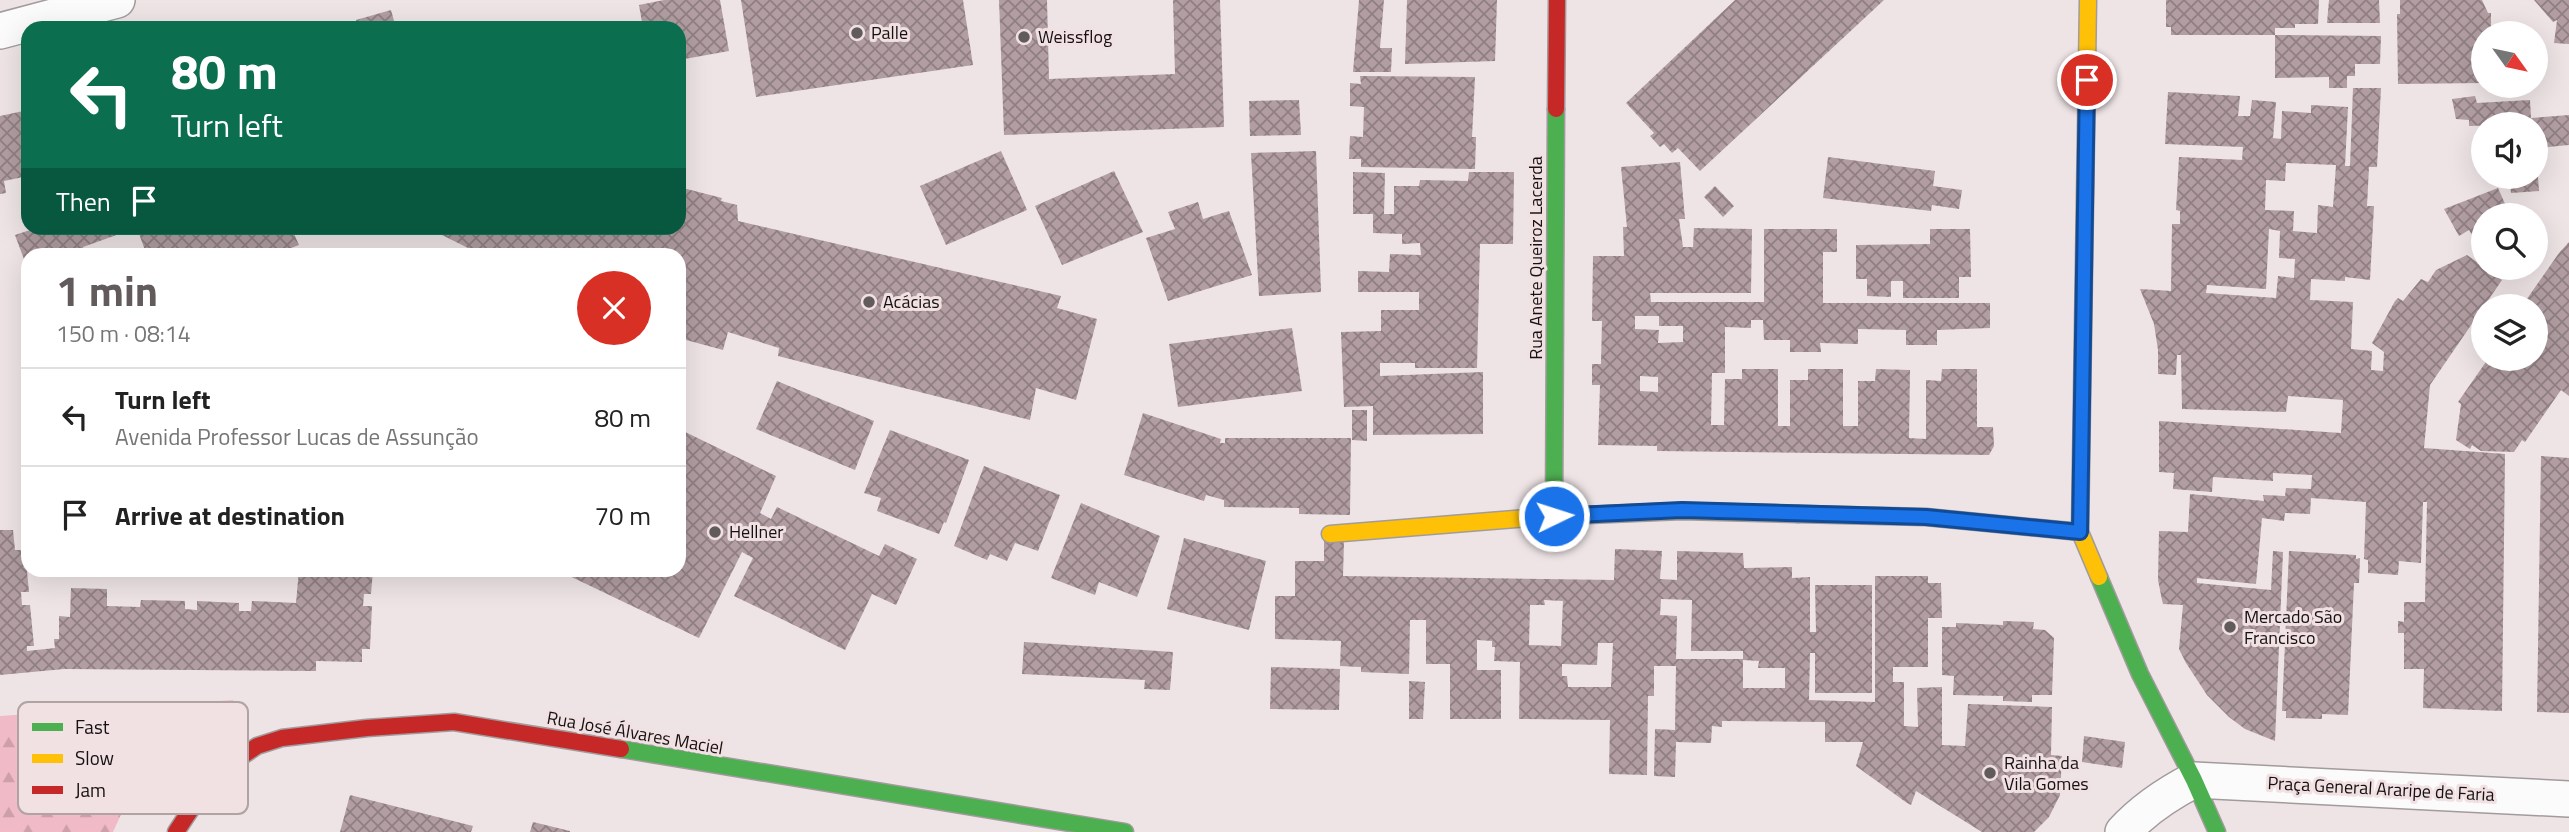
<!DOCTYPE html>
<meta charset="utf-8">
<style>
:root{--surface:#fff;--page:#f2f2f2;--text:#222;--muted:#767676;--line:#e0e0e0;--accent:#625b5c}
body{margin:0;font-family:"Titillium Web",sans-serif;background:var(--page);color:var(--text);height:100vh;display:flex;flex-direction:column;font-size:26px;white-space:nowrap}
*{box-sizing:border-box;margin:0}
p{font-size:23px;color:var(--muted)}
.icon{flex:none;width:38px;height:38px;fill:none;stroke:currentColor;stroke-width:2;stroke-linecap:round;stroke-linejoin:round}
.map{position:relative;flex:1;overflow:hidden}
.drawer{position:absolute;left:21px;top:248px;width:665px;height:329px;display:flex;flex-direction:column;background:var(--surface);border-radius:21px;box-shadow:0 7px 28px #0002}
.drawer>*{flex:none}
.top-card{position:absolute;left:21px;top:21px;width:665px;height:214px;border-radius:21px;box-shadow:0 7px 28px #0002;background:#0b6e4f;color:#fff;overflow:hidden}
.needle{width:46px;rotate:123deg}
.fabs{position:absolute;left:2471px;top:21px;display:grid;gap:14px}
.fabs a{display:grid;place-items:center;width:77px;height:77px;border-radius:50%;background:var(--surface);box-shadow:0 7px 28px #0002;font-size:35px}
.pin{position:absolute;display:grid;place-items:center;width:60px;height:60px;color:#fff;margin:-30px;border:4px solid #fff;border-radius:50%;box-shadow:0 2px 7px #0007}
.me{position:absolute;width:77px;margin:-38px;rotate:86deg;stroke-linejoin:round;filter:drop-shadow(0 0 5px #0008)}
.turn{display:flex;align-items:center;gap:24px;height:147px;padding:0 35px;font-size:32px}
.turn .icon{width:91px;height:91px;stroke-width:2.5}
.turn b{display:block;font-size:49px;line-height:60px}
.then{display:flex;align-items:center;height:66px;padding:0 35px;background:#0003;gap:14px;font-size:26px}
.round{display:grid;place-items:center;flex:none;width:74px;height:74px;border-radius:37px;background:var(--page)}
.headline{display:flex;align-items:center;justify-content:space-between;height:119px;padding:0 35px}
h1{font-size:42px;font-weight:700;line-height:52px;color:var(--accent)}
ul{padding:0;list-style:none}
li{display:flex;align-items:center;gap:21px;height:98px;padding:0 35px;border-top:2px solid var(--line)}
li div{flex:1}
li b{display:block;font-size:26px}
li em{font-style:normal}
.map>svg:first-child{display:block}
.forest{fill:url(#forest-firs)}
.building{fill:url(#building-cross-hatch);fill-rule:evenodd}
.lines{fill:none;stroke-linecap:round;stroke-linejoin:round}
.street-casing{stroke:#a29b9c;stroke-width:38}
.fast-casing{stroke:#a29b9c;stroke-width:19}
.slow-casing{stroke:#a29b9c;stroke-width:19}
.jam-casing{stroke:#a29b9c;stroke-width:19}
.street{stroke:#fcfbfb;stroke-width:35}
.fast{stroke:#4caf50;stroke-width:16}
.slow{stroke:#ffc107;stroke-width:16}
.jam{stroke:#c62828;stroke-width:16}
.route-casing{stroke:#114b97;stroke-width:18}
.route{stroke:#1a73e8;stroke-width:12}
.poi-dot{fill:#625b5c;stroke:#f1e1e3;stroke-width:2.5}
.labels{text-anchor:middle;stroke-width:6;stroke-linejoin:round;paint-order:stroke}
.poi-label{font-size:18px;fill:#161111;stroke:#f1e1e3;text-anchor:start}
.street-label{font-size:18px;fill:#161111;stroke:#f1e1e3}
.key{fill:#f1e1e3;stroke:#afa3a4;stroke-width:2}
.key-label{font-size:19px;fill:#161111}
</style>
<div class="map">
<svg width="2569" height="832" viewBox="0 0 2569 832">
<defs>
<pattern id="forest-firs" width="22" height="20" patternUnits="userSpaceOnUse" patternTransform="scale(1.75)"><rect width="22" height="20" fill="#f0bac6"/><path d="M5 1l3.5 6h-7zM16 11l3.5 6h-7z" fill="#cd9fa9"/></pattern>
<pattern id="building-cross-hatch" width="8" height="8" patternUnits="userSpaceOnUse" patternTransform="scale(1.75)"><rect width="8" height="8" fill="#b19da2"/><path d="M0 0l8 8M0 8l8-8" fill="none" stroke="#8f7f83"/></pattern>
</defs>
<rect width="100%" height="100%" fill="#eee4e6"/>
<polygon class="forest" points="234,700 135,784 113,832 0,832 0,716"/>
<g class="building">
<polygon points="664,0 720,0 729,51 679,60 679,28 643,28 639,5"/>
<polygon points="741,0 963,0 973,65 756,97"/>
<polygon points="999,0 1047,0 1049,79 1175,74 1173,0 1220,0 1224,127 1004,135"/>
<polygon points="1359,0 1384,0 1380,48 1392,48 1391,72 1353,72"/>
<polygon points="1407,0 1497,0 1495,61 1405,64"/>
<polygon points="1735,0 1884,0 1700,171 1678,148 1672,153 1664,144 1660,147 1650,136 1654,133 1626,103"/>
<polygon points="2166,0 2319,0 2318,24 2295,24 2295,28 2275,28 2275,35 2171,35 2171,27 2166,27"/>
<polygon points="2329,0 2379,0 2380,23 2327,23"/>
<polygon points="2400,0 2482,0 2488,13 2491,13 2491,33 2483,33 2483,83 2398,84 2397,14 2400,14"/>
<polygon points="2534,0 2569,0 2569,44 2554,43 2557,20 2553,22"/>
<polygon points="391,10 396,28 358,28 356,20"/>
<polygon points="2275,35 2381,36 2380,64 2355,64 2355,76 2347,76 2347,88 2329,88 2329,77 2275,78"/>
<polygon points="1360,76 1475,77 1472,137 1476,137 1475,169 1361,167 1361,159 1349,159 1350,136 1363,137 1364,107 1350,106 1350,83 1361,84"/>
<path d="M2353,88H2381L2377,167H2369L2367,206H2374L2370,280L2345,277V281L2311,279L2310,300L2353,302L2351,349L2372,351L2371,370L2383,371L2384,352L2372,343L2395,301L2398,298L2403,301L2421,279L2428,282L2436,270L2467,255L2502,280L2430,385L2424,448L2505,454L2502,711L2423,708L2424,669H2404V633H2398V621L2404,622V602H2425L2427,502H2423L2421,563L2399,561L2398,575L2368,573V560L2364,559L2366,502L2311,498L2310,514L2285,513L2284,521L2262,518L2256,584L2197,578V583L2271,590L2273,551L2283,552L2275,741L2245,729L2229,717L2207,695L2186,663L2179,649L2183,605L2163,604L2162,600L2158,580L2159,531L2188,532L2190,494L2264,501L2263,495L2285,496L2286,488L2311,489L2312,475L2273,473V481L2213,477L2212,492L2173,489L2174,473L2159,472V421L2341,433L2343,400L2288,396L2286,412L2182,409L2181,355H2177L2176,375L2158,374V350L2154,324L2140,289L2171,291L2172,224H2180V211L2176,210L2179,157L2242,160L2243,147L2165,144L2168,92L2240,96L2238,116H2250L2252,100L2276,102L2273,138L2281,139L2282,111L2311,113V105L2348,107L2345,166H2350ZM2286,163L2336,165L2333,207L2318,205L2317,233L2293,231L2294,211L2265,210L2266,180L2285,181ZM2269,229L2280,231L2279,258L2295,259L2294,278L2278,276L2276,298L2206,293L2207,285L2266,289Z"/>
<polygon points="2475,96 2477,103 2530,100 2531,118 2569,115 2569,145 2536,148 2536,124 2469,126 2469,120 2456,119 2452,99"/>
<polygon points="1299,100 1301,135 1250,136 1249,101"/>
<polygon points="28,110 28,176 4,181 6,193 0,194 0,116"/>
<polygon points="1001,151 1027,210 946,245 920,186"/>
<polygon points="1316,151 1321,292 1259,296 1251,153"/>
<polygon points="1828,157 1935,171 1933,186 1962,190 1959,209 1932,205 1931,211 1823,198"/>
<path d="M1680,162L1685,219H1679L1683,247H1693L1694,228L1752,229L1751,293H1650L1651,302H1764V229H1837V252H1823V303H1990V328L1937,330V345H1906V330L1858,329V344L1820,343L1821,352H1790V340H1764L1763,320H1751V328L1725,327V373H1712L1711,425H1724L1725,379H1742V369H1778V426H1790V380H1808V369H1843V426H1858V381H1875L1876,369L1910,370L1909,438L1926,439V380L1941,381L1942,369H1977V427H1993L1994,446L1989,455L1657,451V446L1598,445L1600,385H1592V364H1601L1602,321H1592L1593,256H1624L1623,227H1627L1621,167ZM1635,316H1659V326H1683V342L1658,343L1659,330L1635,329ZM1640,376L1658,377V392L1640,391Z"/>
<polygon points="1114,171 1143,232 1062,265 1035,206"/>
<polygon points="1353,172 1385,173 1384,214 1394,214 1394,186 1419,186 1420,180 1468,181 1469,172 1514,172 1513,244 1480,244 1477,368 1415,368 1415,363 1380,363 1380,376 1483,372 1483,434 1373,435 1373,406 1344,407 1341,332 1381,331 1381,310 1419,310 1419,292 1358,292 1358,271 1389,272 1390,254 1421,255 1420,243 1402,244 1402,234 1373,233 1373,214 1353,214"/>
<polygon points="2509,177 2538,177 2539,191 2511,193"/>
<polygon points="1715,186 1734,206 1723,217 1704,197"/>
<polygon points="679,187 722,198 721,201 737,205 738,221 1061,296 1057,308 1097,319 1076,400 1036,388 1030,420 778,356 779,348 728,332 723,350 679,338 679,256 484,256 428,228 679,228"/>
<polygon points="2498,188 2510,215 2483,215 2483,235 2475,240 2469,230 2459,236 2444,209"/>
<polygon points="1198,202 1203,219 1229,211 1252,275 1168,301 1146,238 1175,229 1168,212"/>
<polygon points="36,228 136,228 83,247 86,256 28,256 28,270 15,235"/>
<polygon points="137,228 310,228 294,234 299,245 270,256 147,256"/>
<polygon points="1930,229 1970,229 1971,277 1959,277 1959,298 1903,298 1903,281 1891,281 1891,297 1867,296 1867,279 1856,279 1856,245 1930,244"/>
<polygon points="2569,242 2569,396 2561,390 2525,442 2522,440 2514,452 2481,451 2472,445 2470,449 2456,440 2461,404 2458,402 2488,359 2536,359 2536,306 2522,306 2559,253"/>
<polygon points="1292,328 1302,391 1178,407 1169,344"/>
<polygon points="777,381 874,421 855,470 756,429"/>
<polygon points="1352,410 1367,410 1367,441 1352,440"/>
<polygon points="1143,413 1221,439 1220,443 1225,443 1225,438 1351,438 1350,515 1299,514 1299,508 1224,507 1224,500 1206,495 1204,501 1124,475"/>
<polygon points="679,429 776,476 760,513 771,519 777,507 879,556 885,544 917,559 896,605 872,594 845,650 734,596 753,558 742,552 699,638 557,570 679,570"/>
<polygon points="890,430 969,460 946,523 944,522 939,534 877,511 881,498 864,493"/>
<polygon points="2541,456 2569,458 2569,713 2537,712"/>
<polygon points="984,466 1060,495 1038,551 1015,543 1007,561 990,554 987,560 954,546"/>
<polygon points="1081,503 1160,536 1137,597 1099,582 1095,595 1051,578"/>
<polygon points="0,530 13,530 15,550 25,550 29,592 21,592 22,605 30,605 34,646 27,646 27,651 55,648 54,639 59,639 59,616 70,617 71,588 107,589 107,606 140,607 141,600 185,601 185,609 197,610 197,601 239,603 239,611 251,611 252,601 296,603 299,570 373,570 371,594 364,594 363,606 372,606 370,649 362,649 362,662 316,661 316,671 64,669 0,675"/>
<polygon points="1184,538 1266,561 1249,630 1167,609"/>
<path d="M1324,539L1344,542L1343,576L1614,580L1615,549L1662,551L1660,579L1677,580V551L1743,553L1744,568L1792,567V578L1810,577V632H1816L1815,585H1872V693H1815V653H1810L1809,700L1875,702V576H1928V583H1941L1942,618H1928V667H1893V682H1904V726L1918,727L1917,688L1942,687V745L1965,746L1968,704L2052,707L2051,755L2062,756L2060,795L2049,817L2034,832H1982L1916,791L1911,805L1907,803L1856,766L1863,742H1825V722L1722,721V727L1712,726L1711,743L1676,742L1675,777L1654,776L1655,729L1675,730L1676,666H1654V696H1648L1647,775L1609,774L1610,720L1519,719L1520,662L1494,661L1495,647H1492V641L1477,640V670H1501V719H1450V664H1426V620H1410L1409,674L1361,672V667L1340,666L1341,641L1275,639V596H1295V561H1324ZM1661,599L1692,600L1691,651H1743V660L1759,661L1758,668H1785V688H1743V659H1676L1677,616L1660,615ZM1544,600L1563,601L1561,646L1529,645L1530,605H1545ZM1598,643H1613L1611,687H1568L1567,676H1562V664L1597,665Z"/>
<polygon points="2289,551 2356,555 2356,559 2360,558 2359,583 2354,583 2348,715 2322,714 2322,719 2286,718 2286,711 2282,711"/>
<polygon points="2003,621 2034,622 2033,629 2045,630 2054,638 2052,695 2032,695 2032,702 2003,701 2003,696 1953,695 1954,676 1942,675 1942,627 1956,627 1956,623 2003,625"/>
<polygon points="1024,642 1173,652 1170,690 1144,689 1145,680 1022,674"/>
<polygon points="1271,667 1340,669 1339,710 1270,709"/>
<polygon points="1409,681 1425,682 1423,719 1409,719"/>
<polygon points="2084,736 2125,742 2122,768 2082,762"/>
<polygon points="350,795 473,826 471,832 340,832"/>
<polygon points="533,822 570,831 570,832 530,832"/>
</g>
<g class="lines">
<defs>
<g id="street">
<polyline points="0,31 117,0"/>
<path d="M2123,832C2144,809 2167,794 2194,780L2569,799"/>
</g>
<g id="fast">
<polyline points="1798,514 1926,517 2080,532"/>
<polyline points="1554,516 1556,109"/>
<polyline points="2099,577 2140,674 2194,780 2217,832"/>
<polyline points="621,749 1125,832"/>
</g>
<g id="slow">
<polyline points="2088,0 2080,532 2099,577"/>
<polyline points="1330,534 1540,517 1682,511 1798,514"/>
</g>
<g id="jam">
<polyline points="1556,109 1557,0"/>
<polyline points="176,832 203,791 229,765 257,746 282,738 367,728 454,722 621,749"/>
</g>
</defs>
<use href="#street" class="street-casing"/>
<use href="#fast" class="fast-casing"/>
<use href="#slow" class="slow-casing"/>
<use href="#jam" class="jam-casing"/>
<use href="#street" class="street"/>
<use href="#fast" class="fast"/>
<use href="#slow" class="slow"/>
<use href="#jam" class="jam"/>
</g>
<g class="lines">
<defs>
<polyline id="route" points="1554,516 1682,510 1926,517 2080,532 2087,80"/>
</defs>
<use href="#route" class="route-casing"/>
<use href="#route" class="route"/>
</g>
<g class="poi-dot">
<circle cx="857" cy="33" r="7"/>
<circle cx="1024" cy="37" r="7"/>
<circle cx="869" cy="302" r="7"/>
<circle cx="715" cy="532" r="7"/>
<circle cx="2230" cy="627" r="7"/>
<circle cx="1990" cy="773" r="7"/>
</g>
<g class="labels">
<g class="poi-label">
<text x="871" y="39">Palle</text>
<text x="1038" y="43">Weissflog</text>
<text x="883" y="308">Acácias</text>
<text x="729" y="538">Hellner</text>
<text x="2244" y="623">Mercado São<tspan x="2244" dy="21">Francisco</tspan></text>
<text x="2004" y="769">Rainha da<tspan x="2004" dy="21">Vila Gomes</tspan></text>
</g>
<g class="street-label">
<text transform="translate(1536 258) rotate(-90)" y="6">Rua Anete Queiroz Lacerda</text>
<text transform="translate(635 733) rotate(10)" y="6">Rua José Álvares Maciel</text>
<text transform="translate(2381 789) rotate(3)" y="6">Praça General Araripe de Faria</text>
</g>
</g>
<rect x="18" y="702" width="230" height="112" rx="10" class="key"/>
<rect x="32" y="723" width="31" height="8" fill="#4caf50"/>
<rect x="32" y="754" width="31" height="9" fill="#ffc107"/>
<rect x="32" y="786" width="31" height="8" fill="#c62828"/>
<g class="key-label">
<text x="75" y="734">Fast</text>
<text x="75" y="765">Slow</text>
<text x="75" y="797">Jam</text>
</g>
</svg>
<div class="fabs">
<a><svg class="needle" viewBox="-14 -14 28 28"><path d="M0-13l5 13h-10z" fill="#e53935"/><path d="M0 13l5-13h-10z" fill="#767676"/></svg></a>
<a><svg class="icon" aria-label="sound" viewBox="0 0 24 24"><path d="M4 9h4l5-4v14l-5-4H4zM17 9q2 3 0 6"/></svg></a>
<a><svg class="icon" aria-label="search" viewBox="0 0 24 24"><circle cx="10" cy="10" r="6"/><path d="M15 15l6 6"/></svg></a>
<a><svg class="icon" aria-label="layers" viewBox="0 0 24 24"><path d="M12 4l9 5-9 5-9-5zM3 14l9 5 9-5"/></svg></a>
</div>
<div class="pin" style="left:2087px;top:80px;background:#d93025"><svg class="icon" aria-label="arrive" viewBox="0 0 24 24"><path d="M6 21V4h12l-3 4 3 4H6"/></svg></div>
<svg class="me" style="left:1554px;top:516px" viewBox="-20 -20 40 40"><circle r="17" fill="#1a73e8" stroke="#fff" stroke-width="3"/><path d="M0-11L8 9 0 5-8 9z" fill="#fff"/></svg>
<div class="top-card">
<div class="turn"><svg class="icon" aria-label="left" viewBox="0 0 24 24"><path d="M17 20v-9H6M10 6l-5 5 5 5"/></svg><div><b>80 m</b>Turn left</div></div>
<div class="then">Then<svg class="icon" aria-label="arrive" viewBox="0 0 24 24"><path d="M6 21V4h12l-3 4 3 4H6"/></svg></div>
</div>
<section class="drawer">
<div class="headline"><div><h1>1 min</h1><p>150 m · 08:14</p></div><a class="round" style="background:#d93025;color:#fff"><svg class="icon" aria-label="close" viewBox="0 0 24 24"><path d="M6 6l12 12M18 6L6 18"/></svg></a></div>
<ul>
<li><svg class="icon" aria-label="left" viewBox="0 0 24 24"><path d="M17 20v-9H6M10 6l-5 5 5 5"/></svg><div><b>Turn left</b><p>Avenida Professor Lucas de Assunção</p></div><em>80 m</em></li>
<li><svg class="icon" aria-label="arrive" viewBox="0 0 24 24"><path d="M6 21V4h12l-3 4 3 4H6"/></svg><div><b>Arrive at destination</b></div><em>70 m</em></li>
</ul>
</section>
</div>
